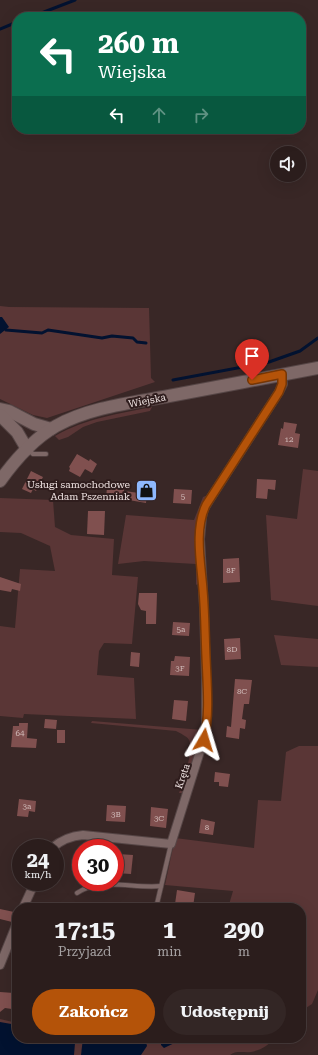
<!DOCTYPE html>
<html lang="pl">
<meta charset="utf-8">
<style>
:root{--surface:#2b1d1c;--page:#332625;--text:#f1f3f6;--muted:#a6a2a3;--line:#473b3b;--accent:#b45309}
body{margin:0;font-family:"Roboto Serif",serif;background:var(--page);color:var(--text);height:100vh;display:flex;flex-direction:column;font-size:15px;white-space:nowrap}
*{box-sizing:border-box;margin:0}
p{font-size:13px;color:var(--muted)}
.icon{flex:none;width:22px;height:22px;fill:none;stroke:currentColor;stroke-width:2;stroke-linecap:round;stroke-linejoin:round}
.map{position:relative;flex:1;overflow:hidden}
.details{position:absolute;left:12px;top:903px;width:294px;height:140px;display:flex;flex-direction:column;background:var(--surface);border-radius:16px;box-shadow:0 4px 16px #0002,0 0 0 1px var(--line)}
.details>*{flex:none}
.banner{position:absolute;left:12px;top:12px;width:294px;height:122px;border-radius:16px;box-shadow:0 4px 16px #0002,0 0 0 1px var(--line);background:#0b6e4f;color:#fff;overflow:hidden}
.tools{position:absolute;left:270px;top:146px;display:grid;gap:8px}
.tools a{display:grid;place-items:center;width:36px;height:36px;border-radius:50%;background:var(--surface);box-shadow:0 4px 16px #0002,0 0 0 1px var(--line);font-size:20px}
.speed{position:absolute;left:12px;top:839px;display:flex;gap:8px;font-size:20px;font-weight:700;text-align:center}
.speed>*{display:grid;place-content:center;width:52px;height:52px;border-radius:50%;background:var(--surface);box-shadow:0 4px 16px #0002,0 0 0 1px var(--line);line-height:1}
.speed small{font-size:10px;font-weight:400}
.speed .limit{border:6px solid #d22;background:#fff;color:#111}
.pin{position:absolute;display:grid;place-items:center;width:34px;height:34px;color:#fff;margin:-41px -17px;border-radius:50% 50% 50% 0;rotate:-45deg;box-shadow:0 0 4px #0007}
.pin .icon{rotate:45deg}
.me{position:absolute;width:44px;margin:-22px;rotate:7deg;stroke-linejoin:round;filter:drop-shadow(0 0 3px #0008)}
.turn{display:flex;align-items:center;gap:14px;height:84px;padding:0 20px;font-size:18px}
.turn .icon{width:52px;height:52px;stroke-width:2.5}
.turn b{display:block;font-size:28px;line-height:34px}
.lanes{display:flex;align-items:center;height:38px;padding:0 20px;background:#0003;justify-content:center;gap:20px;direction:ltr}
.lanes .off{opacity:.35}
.eta{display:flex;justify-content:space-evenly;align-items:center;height:68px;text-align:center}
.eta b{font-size:24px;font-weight:700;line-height:28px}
.action{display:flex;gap:8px;margin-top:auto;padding:8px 20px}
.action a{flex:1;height:46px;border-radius:24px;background:var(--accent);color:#fff;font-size:16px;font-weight:700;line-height:46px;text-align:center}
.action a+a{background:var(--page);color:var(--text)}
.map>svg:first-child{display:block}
.green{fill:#5a3636}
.water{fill:#021230}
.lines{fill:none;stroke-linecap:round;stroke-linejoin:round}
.stream{stroke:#021230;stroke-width:3}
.building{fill:#80504f}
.lane-casing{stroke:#564646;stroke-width:5.5}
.street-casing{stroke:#564646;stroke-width:10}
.secondary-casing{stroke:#564646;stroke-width:14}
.lane{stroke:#7e6867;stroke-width:4}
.street{stroke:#7e6867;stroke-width:8}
.secondary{stroke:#7e6867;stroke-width:12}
.route-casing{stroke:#753606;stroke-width:10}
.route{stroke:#b45309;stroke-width:7}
.labels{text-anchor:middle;stroke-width:4;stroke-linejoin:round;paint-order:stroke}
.number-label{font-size:8px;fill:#d2bebc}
.street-label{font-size:10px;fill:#eee2e1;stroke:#2f1d1d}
.poi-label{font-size:10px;fill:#eee2e1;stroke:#2f1d1d;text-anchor:end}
</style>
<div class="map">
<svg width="318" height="1055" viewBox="0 0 318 1055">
<rect width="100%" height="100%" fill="#392726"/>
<g class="green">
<polygon points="0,306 9,307 149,308 151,378 155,382 47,418 33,415 0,399"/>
<path d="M152,407L150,411L97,422L83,427L68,437L59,440L55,436C87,418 117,414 152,407Z"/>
<polygon points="303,469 318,471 318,606 271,600 266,515 297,519"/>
<polygon points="208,495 204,501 199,583 196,585 196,564 144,561 118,564 126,515 194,520 203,497"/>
<polygon points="0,498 53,500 55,527 71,535 114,539 112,575 138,577 132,644 104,643 99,651 97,675 134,678 136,719 24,714 23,718 0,716 0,626 15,628 20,569 55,571 50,546 21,533 0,532"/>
<polygon points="274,635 318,639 318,667 281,665"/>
<path d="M92,721L203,730L184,793H179C183,783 194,749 189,740C187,736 181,734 176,731L91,723Z"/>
<polygon points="299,746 318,746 318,990 312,1004 301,1011 301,908 228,908 233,891 165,885 175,838 254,848 258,800 281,801 286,752"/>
<path d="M0,1019L17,1023V1038H200L201,1040L211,1041L215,1038H275C268,1045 262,1050 251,1052C244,1053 236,1050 230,1055H0Z"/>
</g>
<g class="water">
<polygon points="0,317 2,317 9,327 0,334"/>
<polygon points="0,1022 17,1025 17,1038 70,1038 75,1043 74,1055 0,1055"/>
<polygon points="83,1038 145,1038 147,1046 141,1055 81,1055"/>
<polygon points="153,1038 185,1038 164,1048 161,1045 161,1040"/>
</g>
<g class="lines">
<g class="stream">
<polyline points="31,17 75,0"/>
<polyline points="0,29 17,22"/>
<polyline points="6,330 42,333 48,330 102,338 112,336 133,338 137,342 146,343"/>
<polyline points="173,380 269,362 300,351 318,338"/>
</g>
</g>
<g class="building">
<polygon points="284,422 297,424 295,433 300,434 298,448 278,445 281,428 283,429"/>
<polygon points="77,454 89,461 90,459 97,464 92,473 85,469 80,477 69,471 70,468 69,467"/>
<polygon points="31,471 43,477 36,491 33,489 31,493 22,489"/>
<polygon points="257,479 276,480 275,490 268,489 267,499 256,498"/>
<polygon points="107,487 124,488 124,491 147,494 146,503 123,499 123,501 106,499"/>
<polygon points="174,489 192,490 191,504 173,503"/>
<polygon points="88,511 105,511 104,535 87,534"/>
<polygon points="239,558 240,582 223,583 223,559"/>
<polygon points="0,577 21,584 20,591 12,589 11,592 0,590"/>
<polygon points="139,593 157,593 156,624 146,624 146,611 141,610 138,604"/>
<polygon points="173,622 190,623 189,636 172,635"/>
<polygon points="240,638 241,659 225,660 224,639"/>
<polygon points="131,652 140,653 139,667 130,666"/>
<polygon points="175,656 190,657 189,676 170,675 171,661 174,661"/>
<polygon points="235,679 252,680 249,704 244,704 242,719 246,720 245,729 240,728 239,739 226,737 227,726 231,727"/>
<polygon points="174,700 188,701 186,721 172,719"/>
<polygon points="45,719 57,720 56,729 44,728"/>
<polygon points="19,723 28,723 27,738 37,739 36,748 11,747 13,726 19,726"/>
<rect x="57" y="730" width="8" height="13"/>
<polygon points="215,772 230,774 228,787 219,786 219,782 214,782"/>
<polygon points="19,799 36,801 35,812 29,811 28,817 17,816"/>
<polygon points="107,805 126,806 125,822 106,821"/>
<polygon points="151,807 168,809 166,828 150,826"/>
<polygon points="201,819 215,822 213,835 199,833"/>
<polygon points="118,854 133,855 131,874 116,873"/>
<polygon points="177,890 195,893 193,907 175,904"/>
<polygon points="0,909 14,912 12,922 0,919"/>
<polygon points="0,992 14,993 12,1009 5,1008 0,1012"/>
</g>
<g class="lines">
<defs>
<g id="lane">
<polyline points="29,450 33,454 46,454"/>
<path d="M77,893C101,877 134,889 161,886"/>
<polyline points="156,908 171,844"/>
</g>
<g id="street">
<path d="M52,848C61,840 71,836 83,835L171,844L202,745L206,728V678L204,608L200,539L202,517L204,509L210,499L279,392L283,384L282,375"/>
<polyline points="23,908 35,882"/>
<polyline points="0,965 17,923"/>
</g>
<g id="secondary">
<polyline points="0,409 9,411 34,424 51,429"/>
<polyline points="0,415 17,432 27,449"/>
<path d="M0,481C15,460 33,439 56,426C90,407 131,403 169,396C219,387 268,377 318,368"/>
</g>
</defs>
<use href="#lane" class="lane-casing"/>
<use href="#street" class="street-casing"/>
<use href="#secondary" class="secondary-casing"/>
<use href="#lane" class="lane"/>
<use href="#street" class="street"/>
<use href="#secondary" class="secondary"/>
</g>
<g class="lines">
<defs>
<path id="route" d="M204,740C210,715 207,683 206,657C205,635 205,612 203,590C201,563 194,530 206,505L279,392L282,384V374L252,380"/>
</defs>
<use href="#route" class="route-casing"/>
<use href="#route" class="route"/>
</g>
<defs>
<symbol id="shop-square" viewBox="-11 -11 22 22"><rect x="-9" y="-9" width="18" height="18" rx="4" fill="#8eb8fd" stroke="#2f1d1d"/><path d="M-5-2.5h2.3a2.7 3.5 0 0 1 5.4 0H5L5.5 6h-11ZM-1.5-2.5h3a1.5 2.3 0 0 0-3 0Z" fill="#111"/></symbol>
</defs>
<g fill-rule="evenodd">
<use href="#shop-square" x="134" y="478" width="25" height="25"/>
</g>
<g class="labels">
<g class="number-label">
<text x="289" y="442">12</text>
<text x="183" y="499">5</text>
<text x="231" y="573">8F</text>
<text x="181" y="632">5a</text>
<text x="232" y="652">8D</text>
<text x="180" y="671">3F</text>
<text x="242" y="694">8C</text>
<text x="20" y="736">64</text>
<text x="27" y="809">3a</text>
<text x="116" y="817">3B</text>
<text x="159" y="821">3C</text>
<text x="207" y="830">8</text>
</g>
<g class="street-label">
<text transform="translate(147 400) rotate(-11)" y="4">Wiejska</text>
<text transform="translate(182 776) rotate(-71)" y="4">Kręta</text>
</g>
<g class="poi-label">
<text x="130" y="488">Usługi samochodowe<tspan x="130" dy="12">Adam Pszenniak</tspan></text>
</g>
</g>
</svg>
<div class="tools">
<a><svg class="icon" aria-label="sound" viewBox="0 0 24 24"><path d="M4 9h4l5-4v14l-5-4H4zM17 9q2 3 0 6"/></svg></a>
</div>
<div class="speed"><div>24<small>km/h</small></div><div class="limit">30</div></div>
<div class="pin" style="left:252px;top:380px;background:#d93025"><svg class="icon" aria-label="arrive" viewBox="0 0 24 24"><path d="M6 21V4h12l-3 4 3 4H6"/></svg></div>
<svg class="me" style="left:204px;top:740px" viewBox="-20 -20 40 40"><path d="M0-17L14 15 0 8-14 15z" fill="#b45309" stroke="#fff" stroke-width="4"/></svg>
<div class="banner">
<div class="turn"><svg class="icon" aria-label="left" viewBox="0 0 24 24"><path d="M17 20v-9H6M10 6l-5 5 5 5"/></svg><div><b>260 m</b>Wiejska</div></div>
<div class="lanes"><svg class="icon" aria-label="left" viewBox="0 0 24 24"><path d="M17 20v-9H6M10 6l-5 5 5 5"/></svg><svg class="icon off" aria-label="ahead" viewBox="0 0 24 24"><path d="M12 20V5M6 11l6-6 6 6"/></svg><svg class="icon off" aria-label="right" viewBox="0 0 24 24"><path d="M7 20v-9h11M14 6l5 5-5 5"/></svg></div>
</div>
<section class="details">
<div class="eta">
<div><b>17:15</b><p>Przyjazd</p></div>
<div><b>1</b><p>min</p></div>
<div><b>290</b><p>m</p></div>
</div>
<div class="action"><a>Zakończ</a><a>Udostępnij</a></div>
</section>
</div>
